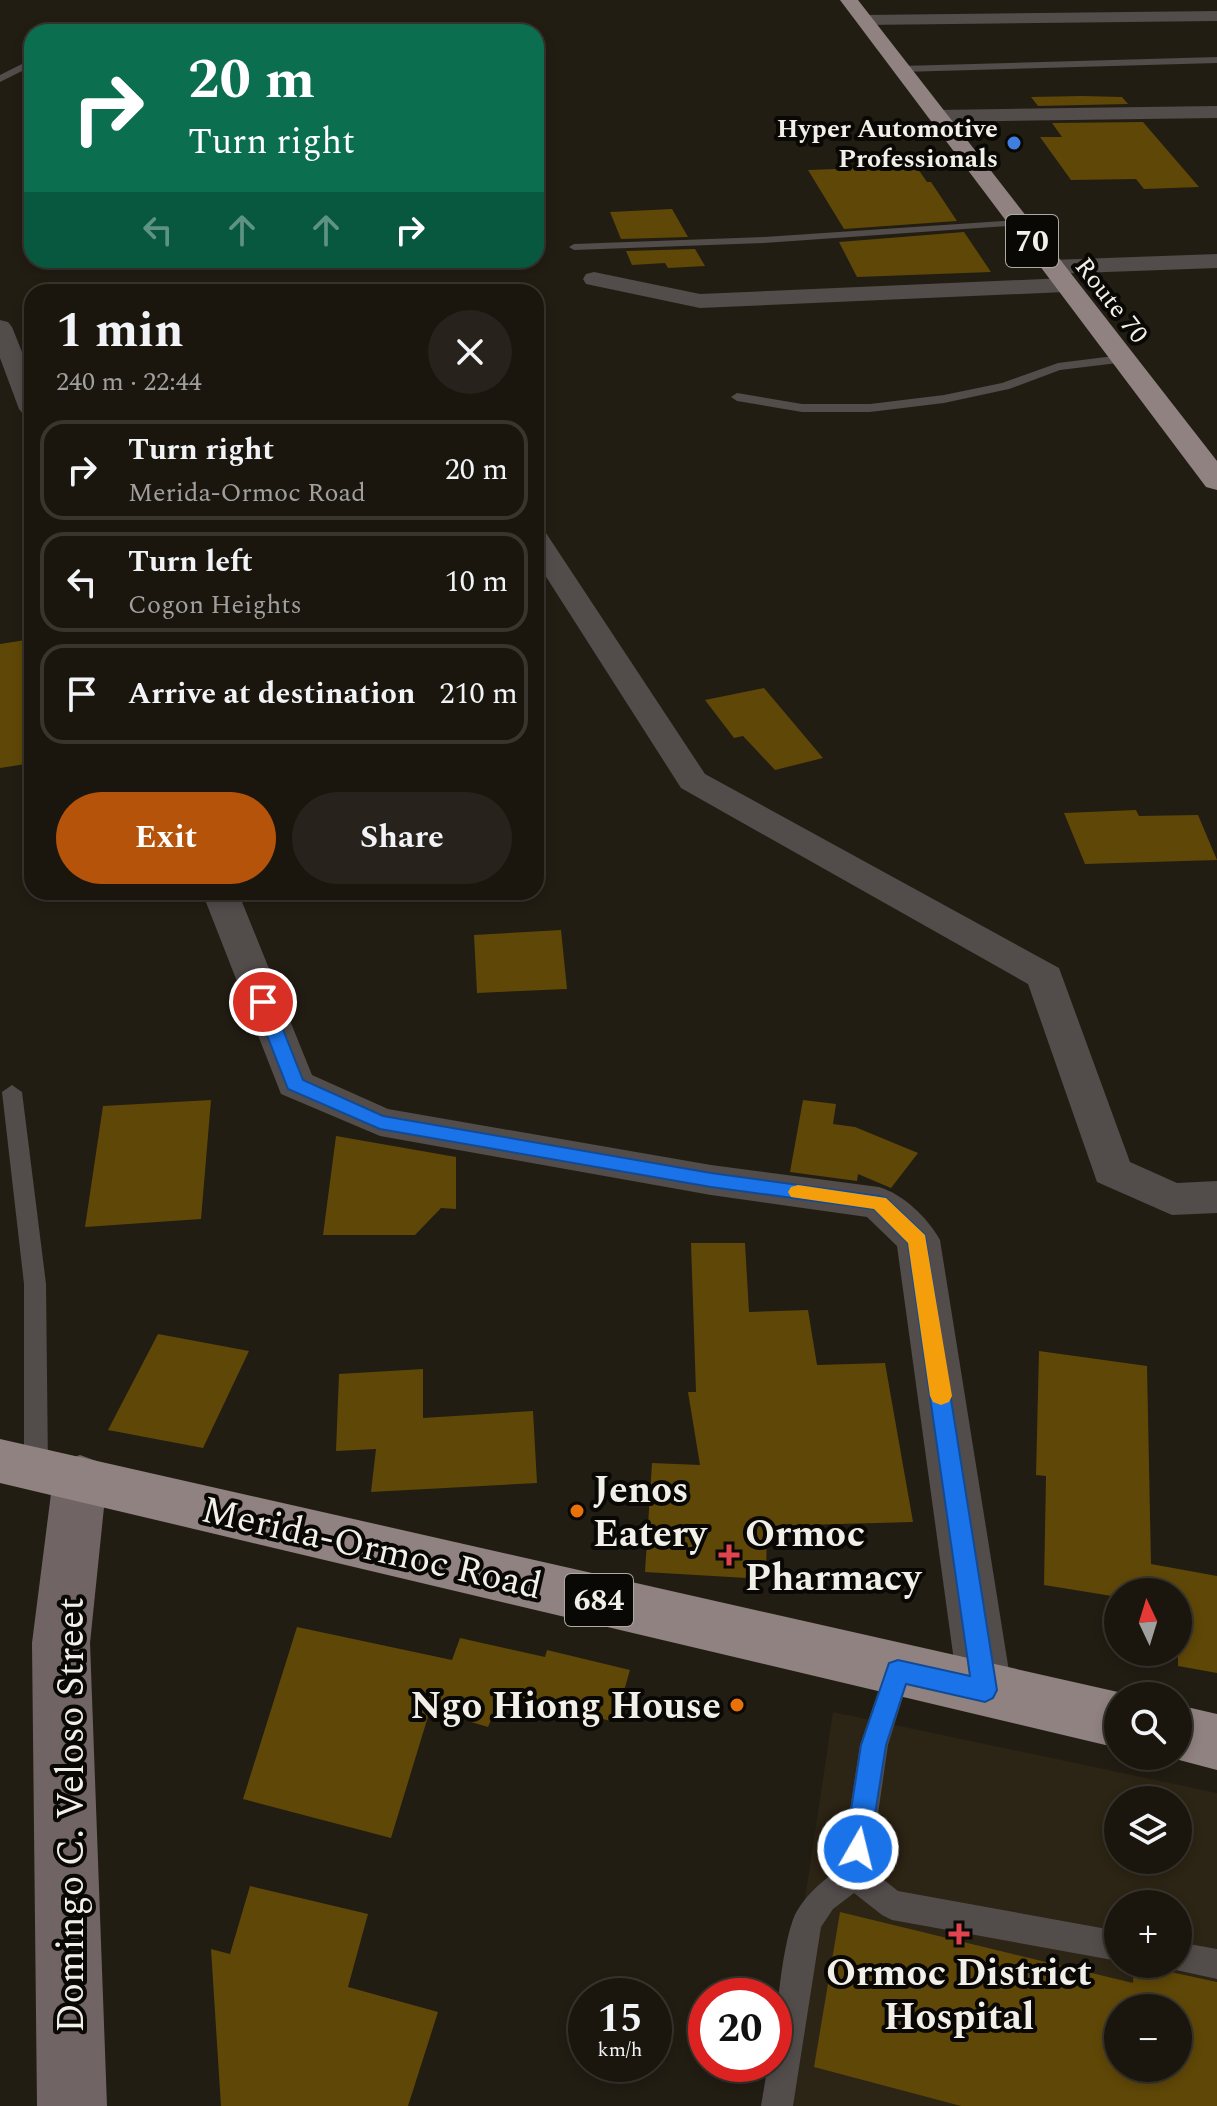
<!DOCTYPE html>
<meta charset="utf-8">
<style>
:root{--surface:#1a160e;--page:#27231c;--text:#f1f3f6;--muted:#9f9f9e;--line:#38352e;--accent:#b45309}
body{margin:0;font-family:Spectral,serif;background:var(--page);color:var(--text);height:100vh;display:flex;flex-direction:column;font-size:30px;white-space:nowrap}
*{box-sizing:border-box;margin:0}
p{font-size:26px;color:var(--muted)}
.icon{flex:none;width:44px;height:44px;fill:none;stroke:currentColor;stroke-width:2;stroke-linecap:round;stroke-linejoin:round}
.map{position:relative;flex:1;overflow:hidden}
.side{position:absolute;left:24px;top:284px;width:520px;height:616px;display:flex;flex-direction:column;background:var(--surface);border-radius:24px;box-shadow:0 4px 12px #0003,0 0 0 2px var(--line)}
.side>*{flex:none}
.hud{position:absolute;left:24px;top:24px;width:520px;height:244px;border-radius:24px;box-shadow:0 4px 12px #0003,0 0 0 2px var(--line);background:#0b6e4f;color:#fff;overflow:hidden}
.needle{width:52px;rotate:356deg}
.tools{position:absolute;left:1104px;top:1578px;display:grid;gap:16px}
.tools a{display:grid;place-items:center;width:88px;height:88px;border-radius:50%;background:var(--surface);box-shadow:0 4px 12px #0003,0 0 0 2px var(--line);font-size:40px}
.speed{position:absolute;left:568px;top:1978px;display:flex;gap:16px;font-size:40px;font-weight:700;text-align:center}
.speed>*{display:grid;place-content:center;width:104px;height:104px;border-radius:50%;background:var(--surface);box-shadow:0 4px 12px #0003,0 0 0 2px var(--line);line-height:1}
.speed small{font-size:20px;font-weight:400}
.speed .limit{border:12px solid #d22;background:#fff;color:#111}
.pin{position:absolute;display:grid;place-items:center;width:68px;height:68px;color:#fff;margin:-34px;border:4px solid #fff;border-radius:50%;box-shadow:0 2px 8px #0007}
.me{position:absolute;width:88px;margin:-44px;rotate:8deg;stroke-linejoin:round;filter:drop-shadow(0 0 6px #0008)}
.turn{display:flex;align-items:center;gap:28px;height:168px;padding:0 32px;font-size:36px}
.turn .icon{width:104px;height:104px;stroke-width:2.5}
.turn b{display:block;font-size:56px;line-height:68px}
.lanes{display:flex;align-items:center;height:76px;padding:0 32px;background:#0003;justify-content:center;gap:40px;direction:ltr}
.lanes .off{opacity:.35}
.round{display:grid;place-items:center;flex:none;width:84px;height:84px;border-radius:42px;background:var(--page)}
.overview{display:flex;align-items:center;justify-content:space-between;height:136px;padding:0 32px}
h1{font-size:48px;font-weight:700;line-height:60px}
.cta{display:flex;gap:16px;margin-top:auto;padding:16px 32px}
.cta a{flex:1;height:92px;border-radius:48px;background:var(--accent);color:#fff;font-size:32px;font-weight:700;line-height:92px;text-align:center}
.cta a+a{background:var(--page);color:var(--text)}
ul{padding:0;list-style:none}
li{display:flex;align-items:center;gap:24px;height:100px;margin:0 16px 12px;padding:0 16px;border:4px solid var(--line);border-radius:24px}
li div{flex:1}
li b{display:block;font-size:30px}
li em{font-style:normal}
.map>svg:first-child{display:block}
.built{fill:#2c2414;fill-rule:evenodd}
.building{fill:#5f4707;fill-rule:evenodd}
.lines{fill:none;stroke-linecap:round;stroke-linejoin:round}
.service{fill:#524c4b;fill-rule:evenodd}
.minor{fill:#524c4b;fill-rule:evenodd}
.secondary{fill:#706564;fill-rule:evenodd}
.trunk{fill:#908280;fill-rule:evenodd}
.route{fill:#1a73e8;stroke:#114b97;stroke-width:2}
.slow{fill:#f59e0b}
.shop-dot{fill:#3f7fe0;stroke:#0a0804;stroke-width:3}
.food-dot{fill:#e8710a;stroke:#0a0804;stroke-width:3}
.health-dot{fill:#e0444e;stroke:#0a0804;stroke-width:3}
.labels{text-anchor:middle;stroke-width:8;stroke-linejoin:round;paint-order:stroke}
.far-poi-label{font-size:26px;font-weight:bold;fill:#f2efe8;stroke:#0a0804;text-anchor:end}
.far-street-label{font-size:26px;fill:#f2efe8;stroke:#0a0804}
.shield{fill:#0a0804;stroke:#acaaa4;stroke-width:2}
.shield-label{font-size:30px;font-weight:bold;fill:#f2efe8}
.near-poi-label{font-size:38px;font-weight:bold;fill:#f2efe8;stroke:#0a0804;text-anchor:start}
.near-street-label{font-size:38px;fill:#f2efe8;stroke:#0a0804}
</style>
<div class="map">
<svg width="1217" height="2106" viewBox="0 0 1217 2106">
<rect width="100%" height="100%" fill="#221d13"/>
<path class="built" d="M833,1712L1217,1793V2106H774ZM1118,1800H1178V1860H1118ZM1118,1904H1178V1964H1118ZM1118,2008H1178V2068H1118Z"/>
<g class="building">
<polygon points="1082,96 1122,97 1128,104 1038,106 1031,97"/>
<polygon points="1143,122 1199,187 1144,189 1136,179 1071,180 1040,137 1062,137 1052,123"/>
<polygon points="916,166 927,182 931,182 957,221 844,229 808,170"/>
<polygon points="672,209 688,237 621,239 610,212"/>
<polygon points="964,232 991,272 857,277 839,242"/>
<polygon points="695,249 705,266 668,268 665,263 632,265 626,251"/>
<polygon points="32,639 32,763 0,768 0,644"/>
<polygon points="764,688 823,758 775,770 743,736 734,738 705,700"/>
<polygon points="1136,810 1139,816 1198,815 1217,860 1085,864 1064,813"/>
<polygon points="561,930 567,989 477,993 474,935"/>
<polygon points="211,1100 201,1219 85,1227 103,1106"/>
<polygon points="803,1100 836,1104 833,1124 855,1127 918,1153 891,1188 858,1174 857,1181 790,1172"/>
<polygon points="336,1136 456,1157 456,1209 441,1208 415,1235 323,1235"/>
<polygon points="691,1243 745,1243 749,1312 808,1310 817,1365 885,1363 913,1522 767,1526 766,1579 645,1572 652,1463 700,1465 688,1392 696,1392"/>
<polygon points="158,1334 249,1351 203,1448 108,1430"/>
<polygon points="1039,1351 1147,1366 1151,1564 1217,1576 1217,1673 1178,1666 1178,1592 1118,1592 1118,1597 1044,1585 1046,1476 1036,1475"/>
<polygon points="423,1369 423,1418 533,1411 537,1483 371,1492 376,1449 336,1451 339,1374"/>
<polygon points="297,1627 452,1660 460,1638 545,1657 547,1650 630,1670 615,1722 502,1694 488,1727 430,1710 391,1838 243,1799"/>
<polygon points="250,1886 368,1914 348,1987 438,2012 408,2106 221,2106 211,1949 230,1954"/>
<path d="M840,1912L1133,1983L1134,1964H1163L1166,1971L1217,1982V2106H961L814,2067ZM1118,2008H1178V2068H1118Z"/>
</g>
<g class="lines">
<g class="service">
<polygon points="1217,57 1217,63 901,72 897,69 901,66"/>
<polygon points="32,59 32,66 0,82 0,75"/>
<polygon points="1019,220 1024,223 1023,225 764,243 574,250 569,247 574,244 764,237"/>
<polygon points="1122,355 1126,356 1126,362 1060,370 1009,389 944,403 870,412 802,412 737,401 731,397 737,393 802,404 870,404 944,395 1002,383 1058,363"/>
<polygon points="12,1085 22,1092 46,1284 48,1468 45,1475 36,1478 27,1475 24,1468 24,1284 2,1092"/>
<path d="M898,1659L908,1662L911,1671L888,1745L870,1869L898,1891L1118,1931V1961L892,1920L882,1915L854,1893L833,1909L821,1927L793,2106H761L768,2064H774C774,2032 782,1936 797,1911C808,1892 824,1880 841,1867L860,1745L885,1671L888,1662Z"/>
<polygon points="1178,1942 1217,1949 1217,1979 1167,1968 1166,1964 1178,1964"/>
</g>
<g class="minor">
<polygon points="1217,11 1217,21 865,25 857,20 865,15"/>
<polygon points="1217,106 1217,118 936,122 927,116 936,110"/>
<polygon points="1217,254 1217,268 1051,274 1040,267 1051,260"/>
<polygon points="594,272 700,294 1065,278 1073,280 1076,285 1073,290 1065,292 700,308 586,284 583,279 586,274"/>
<polygon points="0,320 8,322 12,327 32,377 32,417 23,414 19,409 0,358"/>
<polygon points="536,530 546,533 705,774 1059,968 1130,1162 1177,1183 1217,1181 1217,1213 1172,1215 1097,1182 1028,984 681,788 536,561"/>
<path d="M202,892H238L312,1075L388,1109L711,1165L879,1187C903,1194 928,1218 940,1240L1012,1690L1004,1708L985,1715L966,1708L958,1690L897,1246L867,1217L711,1195L380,1136L281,1094Z"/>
</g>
<polygon class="secondary" points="80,1455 99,1462 107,1478 90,1643 107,2106 37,2106 32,1643 53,1478 61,1462"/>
<g class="trunk">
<polygon points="840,0 858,0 1217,461 1217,490 1206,487"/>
<polygon points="0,1439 1118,1692 1128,1696 1118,1696 1118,1748 0,1483"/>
<polygon points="1178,1705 1217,1714 1217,1770 1164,1756 1178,1756"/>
</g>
</g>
<polygon class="route" points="263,996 272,1002 303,1080 383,1116 711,1173 879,1196 886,1198 925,1235 997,1690 993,1698 985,1702 906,1684 886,1745 868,1858 858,1862 849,1858 845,1849 861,1745 889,1663 898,1660 970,1676 908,1243 874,1209 711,1187 380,1129 288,1089 254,1002"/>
<polygon class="slow" points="798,1185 886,1198 925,1235 952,1396 949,1402 941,1405 933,1402 930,1396 908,1243 874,1209 791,1197 788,1192 791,1187"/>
<circle class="shop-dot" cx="1014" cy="143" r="8"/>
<g class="food-dot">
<circle cx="577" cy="1511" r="8"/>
<circle cx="737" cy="1705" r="8"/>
</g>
<g class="health-dot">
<path d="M725 1543h8v8h8v8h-8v8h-8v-8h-8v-8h8z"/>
<path d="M955 1922h8v8h8v8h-8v8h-8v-8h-8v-8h8z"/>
</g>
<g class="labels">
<g class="far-poi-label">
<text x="998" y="137">Hyper Automotive<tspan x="998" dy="30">Professionals</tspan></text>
</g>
<g class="far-street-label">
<text transform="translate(1112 300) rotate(52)" y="9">Route 70</text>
</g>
<g class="shield">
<rect x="1006" y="215" width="52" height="52" rx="6"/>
<rect x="565" y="1574" width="68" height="52" rx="6"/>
</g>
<g class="shield-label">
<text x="1032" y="251">70</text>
<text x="599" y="1610">684</text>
</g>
<g class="near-poi-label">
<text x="593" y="1502">Jenos<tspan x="593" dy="44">Eatery</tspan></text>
<text x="745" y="1546">Ormoc<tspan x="745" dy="44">Pharmacy</tspan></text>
<text x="721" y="1718" text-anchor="end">Ngo Hiong House</text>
<text x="959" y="1985" text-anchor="middle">Ormoc District<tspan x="959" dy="44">Hospital</tspan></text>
</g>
<g class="near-street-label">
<text transform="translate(372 1547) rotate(13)" y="13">Merida-Ormoc Road</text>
<text transform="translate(70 1815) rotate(-90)" y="13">Domingo C. Veloso Street</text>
</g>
</g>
</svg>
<div class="tools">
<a><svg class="needle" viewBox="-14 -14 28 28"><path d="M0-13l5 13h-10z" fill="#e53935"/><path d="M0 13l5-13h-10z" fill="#9f9f9e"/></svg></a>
<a><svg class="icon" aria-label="search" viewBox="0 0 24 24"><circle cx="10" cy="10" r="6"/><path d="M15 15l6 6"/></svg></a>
<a><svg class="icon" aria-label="layers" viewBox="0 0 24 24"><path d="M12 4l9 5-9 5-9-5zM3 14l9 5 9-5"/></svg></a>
<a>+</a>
<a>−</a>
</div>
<div class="speed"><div>15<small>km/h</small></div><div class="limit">20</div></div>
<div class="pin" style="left:263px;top:1002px;background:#d93025"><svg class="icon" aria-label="arrive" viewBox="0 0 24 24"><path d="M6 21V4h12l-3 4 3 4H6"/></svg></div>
<svg class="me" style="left:858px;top:1849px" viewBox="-20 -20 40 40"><circle r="17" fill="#1a73e8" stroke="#fff" stroke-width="3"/><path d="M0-11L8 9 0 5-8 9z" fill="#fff"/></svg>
<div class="hud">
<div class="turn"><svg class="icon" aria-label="right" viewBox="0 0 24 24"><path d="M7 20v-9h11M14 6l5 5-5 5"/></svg><div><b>20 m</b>Turn right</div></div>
<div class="lanes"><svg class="icon off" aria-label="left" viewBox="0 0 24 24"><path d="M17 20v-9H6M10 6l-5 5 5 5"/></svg><svg class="icon off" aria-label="ahead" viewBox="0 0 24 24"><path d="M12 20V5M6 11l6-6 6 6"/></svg><svg class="icon off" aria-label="ahead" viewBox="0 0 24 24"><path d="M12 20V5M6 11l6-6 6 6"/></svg><svg class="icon" aria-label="right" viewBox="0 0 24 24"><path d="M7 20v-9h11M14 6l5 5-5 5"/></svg></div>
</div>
<section class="side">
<div class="overview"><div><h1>1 min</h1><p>240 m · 22:44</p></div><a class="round"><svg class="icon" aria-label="close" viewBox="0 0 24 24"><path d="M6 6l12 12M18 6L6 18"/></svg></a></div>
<ul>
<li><svg class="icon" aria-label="right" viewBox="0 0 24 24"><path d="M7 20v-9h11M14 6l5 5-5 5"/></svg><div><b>Turn right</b><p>Merida-Ormoc Road</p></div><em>20 m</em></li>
<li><svg class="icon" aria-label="left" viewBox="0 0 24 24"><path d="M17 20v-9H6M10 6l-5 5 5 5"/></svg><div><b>Turn left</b><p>Cogon Heights</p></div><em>10 m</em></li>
<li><svg class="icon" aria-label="arrive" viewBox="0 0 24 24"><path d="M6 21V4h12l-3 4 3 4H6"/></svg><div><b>Arrive at destination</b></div><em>210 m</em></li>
</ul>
<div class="cta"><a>Exit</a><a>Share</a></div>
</section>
</div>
